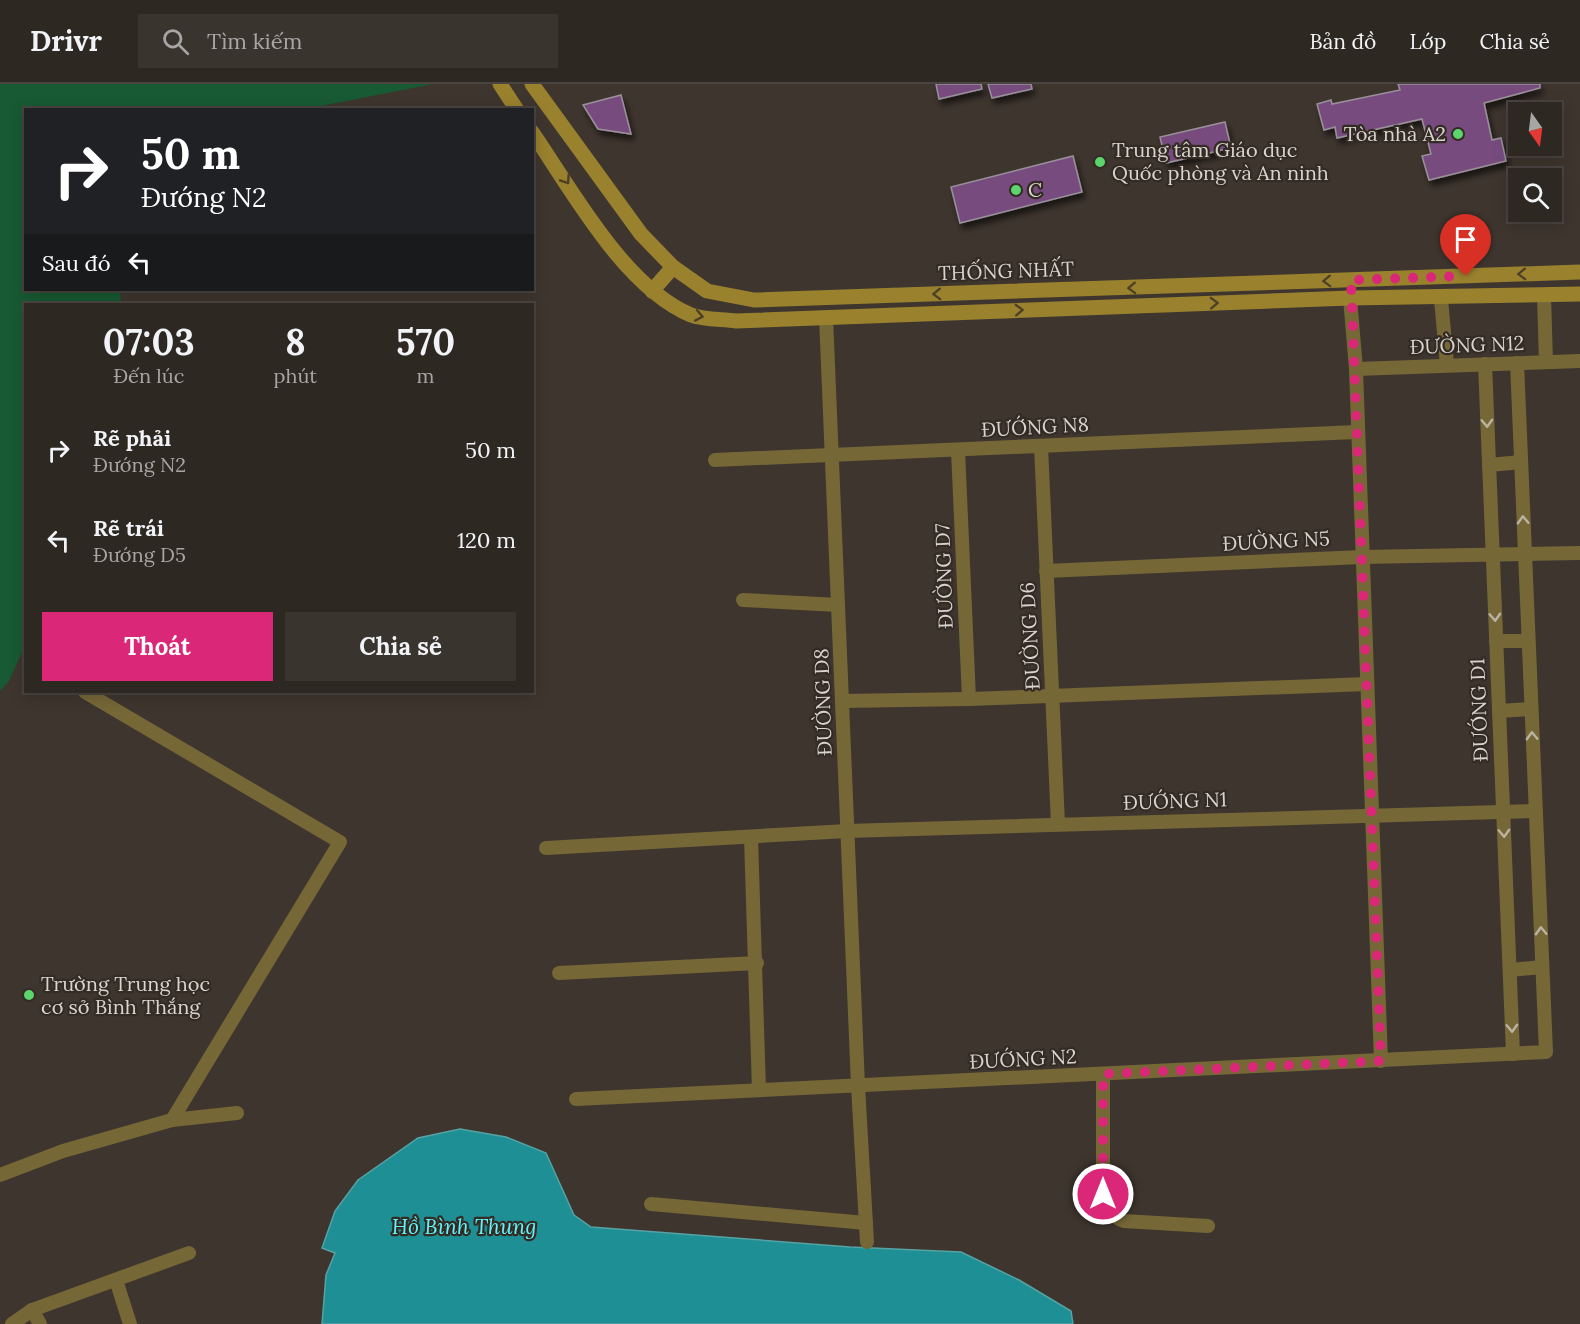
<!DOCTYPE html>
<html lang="vi">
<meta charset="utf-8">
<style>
:root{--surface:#2e2822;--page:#3a342f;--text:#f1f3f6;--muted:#a7a6a5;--line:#494440;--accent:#db2777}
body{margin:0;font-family:Lora,serif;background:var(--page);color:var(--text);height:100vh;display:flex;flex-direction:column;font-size:22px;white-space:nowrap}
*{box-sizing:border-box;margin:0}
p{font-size:20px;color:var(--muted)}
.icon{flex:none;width:33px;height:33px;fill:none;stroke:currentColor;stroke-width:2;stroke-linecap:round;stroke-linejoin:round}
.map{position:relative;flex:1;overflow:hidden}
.details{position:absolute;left:24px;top:219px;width:510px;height:390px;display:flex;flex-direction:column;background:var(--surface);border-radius:0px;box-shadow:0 3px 15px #0003,0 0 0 2px var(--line)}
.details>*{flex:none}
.banner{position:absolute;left:24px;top:24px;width:510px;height:183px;border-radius:0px;box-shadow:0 3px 15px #0003,0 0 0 2px var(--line);background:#202124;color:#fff;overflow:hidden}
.needle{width:39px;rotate:166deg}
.controls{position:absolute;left:1508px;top:18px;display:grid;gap:12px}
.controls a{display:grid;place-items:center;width:54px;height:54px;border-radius:0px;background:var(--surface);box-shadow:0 3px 15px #0003,0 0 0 2px var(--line);font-size:30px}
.pin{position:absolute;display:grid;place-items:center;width:51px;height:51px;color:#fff;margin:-62px -26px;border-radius:50% 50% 50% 0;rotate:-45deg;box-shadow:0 0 6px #0007}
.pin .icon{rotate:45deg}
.me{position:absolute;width:66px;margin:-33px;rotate:0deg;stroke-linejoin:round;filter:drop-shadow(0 0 4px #0008)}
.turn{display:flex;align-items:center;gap:21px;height:126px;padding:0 18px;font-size:27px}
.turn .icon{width:78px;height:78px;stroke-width:2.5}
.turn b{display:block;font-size:42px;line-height:51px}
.then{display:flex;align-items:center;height:57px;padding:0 18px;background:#0003;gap:12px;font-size:22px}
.eta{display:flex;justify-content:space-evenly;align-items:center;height:102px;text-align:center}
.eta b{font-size:36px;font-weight:700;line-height:42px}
.action{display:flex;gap:12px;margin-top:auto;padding:12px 18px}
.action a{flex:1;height:69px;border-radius:0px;background:var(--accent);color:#fff;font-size:24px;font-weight:700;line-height:69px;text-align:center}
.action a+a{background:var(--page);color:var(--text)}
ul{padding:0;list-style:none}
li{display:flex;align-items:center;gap:18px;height:90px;padding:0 18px}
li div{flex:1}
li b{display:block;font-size:22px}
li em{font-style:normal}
header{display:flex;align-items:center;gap:36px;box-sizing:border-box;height:84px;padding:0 30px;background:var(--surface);border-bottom:2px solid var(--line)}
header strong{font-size:28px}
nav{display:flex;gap:33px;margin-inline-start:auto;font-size:21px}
.search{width:420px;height:54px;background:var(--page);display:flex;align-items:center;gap:15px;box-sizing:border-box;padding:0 21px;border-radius:0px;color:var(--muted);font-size:22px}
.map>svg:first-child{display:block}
.green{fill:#185a33}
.water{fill:#1e8f94;stroke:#56a3a5;stroke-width:1.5}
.building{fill:#774b7e;stroke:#99909a;stroke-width:1.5;filter:url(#shadow)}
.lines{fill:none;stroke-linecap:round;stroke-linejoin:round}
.street{stroke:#766737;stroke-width:14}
.secondary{stroke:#99812e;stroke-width:15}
.oneway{stroke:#4c4026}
.oneway2{stroke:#bbb3a1}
.route{stroke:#db2777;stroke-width:10;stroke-dasharray:0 18}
.poi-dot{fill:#5cd56d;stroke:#332b24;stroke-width:2}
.labels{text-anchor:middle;stroke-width:4.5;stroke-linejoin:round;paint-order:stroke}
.poi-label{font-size:20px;fill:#d8d3ce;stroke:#332b24;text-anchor:start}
.street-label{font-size:20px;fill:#d8d3ce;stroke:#332b24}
.water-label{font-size:21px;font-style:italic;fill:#61f4fb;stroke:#332b24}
</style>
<header>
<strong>Drivr</strong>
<div class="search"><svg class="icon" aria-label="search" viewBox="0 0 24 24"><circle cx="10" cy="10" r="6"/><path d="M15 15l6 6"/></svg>Tìm kiếm</div>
<nav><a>Bản đồ</a><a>Lớp</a><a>Chia sẻ</a></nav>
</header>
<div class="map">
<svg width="1580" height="1240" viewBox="0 0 1580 1240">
<defs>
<filter id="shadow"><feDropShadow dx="3" dy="5.5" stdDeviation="3" flood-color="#0009"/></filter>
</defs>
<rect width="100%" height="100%" fill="#3e352e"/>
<polygon class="green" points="0,0 433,0 306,25 26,26 26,206 120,206 121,220 26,220 25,562 9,597 0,607"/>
<polygon class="water" points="460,1045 506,1053 546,1069 574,1131 591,1143 850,1163 961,1168 1019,1196 1071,1227 1073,1240 322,1240 326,1191 335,1169 322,1164 335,1127 358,1096 418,1054"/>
<g class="building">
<polygon points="936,0 981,0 982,5 939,15"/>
<polygon points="988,0 1031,0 1032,5 992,14"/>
<polygon points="1398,0 1540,0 1540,4 1484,19 1492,56 1501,54 1506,77 1429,96 1422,72 1431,70 1422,35 1337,54 1335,43 1324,46 1317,20 1331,16 1332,20 1400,6"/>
<polygon points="621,11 631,50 598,45 583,21"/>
<polygon points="1225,38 1231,64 1166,79 1160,53"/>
<polygon points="1073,72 1082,108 960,139 951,103"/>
</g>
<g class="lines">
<g class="street">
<polyline points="1544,211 1546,278"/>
<polyline points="1350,214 1356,285 1381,977"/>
<polyline points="1441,215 1447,281"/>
<polyline points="826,233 858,1002 867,1158"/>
<polyline points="1485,280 1513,970"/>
<polyline points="1356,285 1580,277"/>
<polyline points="1041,362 1058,740"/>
<polyline points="958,366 969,615"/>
<polyline points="715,376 1357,348"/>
<polyline points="1489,381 1521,378"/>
<polyline points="1046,487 1362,473 1580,469"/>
<polyline points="743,516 838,521"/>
<polyline points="1496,557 1528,557"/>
<polyline points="842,617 969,615 1367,600"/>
<polyline points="1499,627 1531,625"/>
<polyline points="751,754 759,1006"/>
<polyline points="546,764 847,747 1535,727"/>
<polyline points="1510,886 1542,883"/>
<polyline points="559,889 757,879"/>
<path d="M1103,990V1110C1106,1126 1109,1131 1124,1137L1208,1142"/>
<polyline points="576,1015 1546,968 1517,279"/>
<polyline points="172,1036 237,1029"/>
<polyline points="0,1091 63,1067 172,1036 340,758 85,608"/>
<polyline points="651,1120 866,1139"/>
<polyline points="116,1196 130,1240"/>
<polyline points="32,1226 40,1240"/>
<polyline points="12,1240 32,1226 189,1169"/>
</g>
<g class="secondary">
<polyline points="500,0 517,26"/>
<polyline points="532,0 641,150 673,183 707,207 754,216 1580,188"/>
<path d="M532,48C572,106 624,203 691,231C704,236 723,235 736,237L1350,214L1580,210"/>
<polyline points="652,207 673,183"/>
</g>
</g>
<defs><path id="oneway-chevron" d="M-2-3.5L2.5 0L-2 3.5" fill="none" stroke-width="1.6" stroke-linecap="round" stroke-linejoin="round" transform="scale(1.5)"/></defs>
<g class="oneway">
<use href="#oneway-chevron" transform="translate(566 96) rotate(56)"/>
<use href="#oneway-chevron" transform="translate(1522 190) rotate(178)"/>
<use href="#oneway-chevron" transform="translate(1327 197) rotate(178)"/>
<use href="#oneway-chevron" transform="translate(1132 204) rotate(178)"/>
<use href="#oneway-chevron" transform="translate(937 210) rotate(178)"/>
<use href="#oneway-chevron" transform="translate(1214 219) rotate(-2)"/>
<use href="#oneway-chevron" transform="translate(1019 226) rotate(-2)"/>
<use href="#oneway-chevron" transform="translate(699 232) rotate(11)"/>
</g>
<g class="oneway2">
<use href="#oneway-chevron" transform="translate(1487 339) rotate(88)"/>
<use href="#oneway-chevron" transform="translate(1523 436) rotate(-92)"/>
<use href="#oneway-chevron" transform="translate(1495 533) rotate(87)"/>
<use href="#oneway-chevron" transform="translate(1532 652) rotate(-92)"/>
<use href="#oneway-chevron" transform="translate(1504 749) rotate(88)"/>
<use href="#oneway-chevron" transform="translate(1541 847) rotate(-92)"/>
<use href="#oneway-chevron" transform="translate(1512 944) rotate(88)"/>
</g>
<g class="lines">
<polyline class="route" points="1103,1110 1103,990 1381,977 1351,196 1466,192"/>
</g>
<g class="poi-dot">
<circle cx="1458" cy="50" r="6"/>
<circle cx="1100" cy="78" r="6"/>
<circle cx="1016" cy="106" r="6"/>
<circle cx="29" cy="911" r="6"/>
</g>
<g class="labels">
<g class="poi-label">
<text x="1446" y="57" text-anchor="end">Tòa nhà A2</text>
<text x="1112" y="73">Trung tâm Giáo dục<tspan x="1112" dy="23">Quốc phòng và An ninh</tspan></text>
<text x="1028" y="113">C</text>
<text x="41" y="907">Trường Trung học<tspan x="41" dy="23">cơ sở Bình Thắng</tspan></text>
</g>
<g class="street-label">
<text transform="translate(1006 187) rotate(-2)" y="7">THỐNG NHẤT</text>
<text transform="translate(1467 261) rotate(-2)" y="7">ĐƯỜNG N12</text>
<text transform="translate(1035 343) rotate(-3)" y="7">ĐƯỚNG N8</text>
<text transform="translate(1276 457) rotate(-3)" y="7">ĐƯỜNG N5</text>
<text transform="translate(944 492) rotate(-92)" y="7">ĐƯỜNG D7</text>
<text transform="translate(1030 552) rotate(-93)" y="7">ĐƯỜNG D6</text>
<text transform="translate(823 618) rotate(-92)" y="7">ĐƯỜNG D8</text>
<text transform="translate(1479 626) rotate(-92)" y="7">ĐƯỚNG D1</text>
<text transform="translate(1175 717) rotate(-2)" y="7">ĐƯỚNG N1</text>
<text transform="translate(1023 975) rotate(-3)" y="7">ĐƯỚNG N2</text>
</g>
<g class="water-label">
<text x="464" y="1150">Hồ Bình Thung</text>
</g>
</g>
</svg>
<div class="controls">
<a><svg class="needle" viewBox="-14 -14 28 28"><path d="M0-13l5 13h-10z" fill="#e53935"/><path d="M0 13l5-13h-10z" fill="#a7a6a5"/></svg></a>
<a><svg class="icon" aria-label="search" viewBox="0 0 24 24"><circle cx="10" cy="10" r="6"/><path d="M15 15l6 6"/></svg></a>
</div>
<div class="pin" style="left:1466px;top:192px;background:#d93025"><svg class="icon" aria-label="arrive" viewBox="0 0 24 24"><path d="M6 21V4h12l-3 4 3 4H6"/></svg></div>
<svg class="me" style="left:1103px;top:1110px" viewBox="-20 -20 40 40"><circle r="17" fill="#db2777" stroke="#fff" stroke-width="3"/><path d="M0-11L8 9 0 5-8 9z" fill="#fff"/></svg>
<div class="banner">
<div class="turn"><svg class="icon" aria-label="right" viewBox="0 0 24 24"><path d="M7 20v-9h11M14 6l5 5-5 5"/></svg><div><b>50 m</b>Đướng N2</div></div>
<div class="then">Sau đó<svg class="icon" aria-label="left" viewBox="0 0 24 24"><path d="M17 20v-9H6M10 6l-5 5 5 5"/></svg></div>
</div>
<section class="details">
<div class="eta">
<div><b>07:03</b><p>Đến lúc</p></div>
<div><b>8</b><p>phút</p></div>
<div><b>570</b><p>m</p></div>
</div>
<ul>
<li><svg class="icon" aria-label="right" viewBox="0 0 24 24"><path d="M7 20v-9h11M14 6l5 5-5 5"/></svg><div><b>Rẽ phải</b><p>Đướng N2</p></div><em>50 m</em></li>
<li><svg class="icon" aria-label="left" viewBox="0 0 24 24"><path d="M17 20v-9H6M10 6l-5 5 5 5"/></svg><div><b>Rẽ trái</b><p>Đướng D5</p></div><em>120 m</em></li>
</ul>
<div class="action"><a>Thoát</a><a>Chia sẻ</a></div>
</section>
</div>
